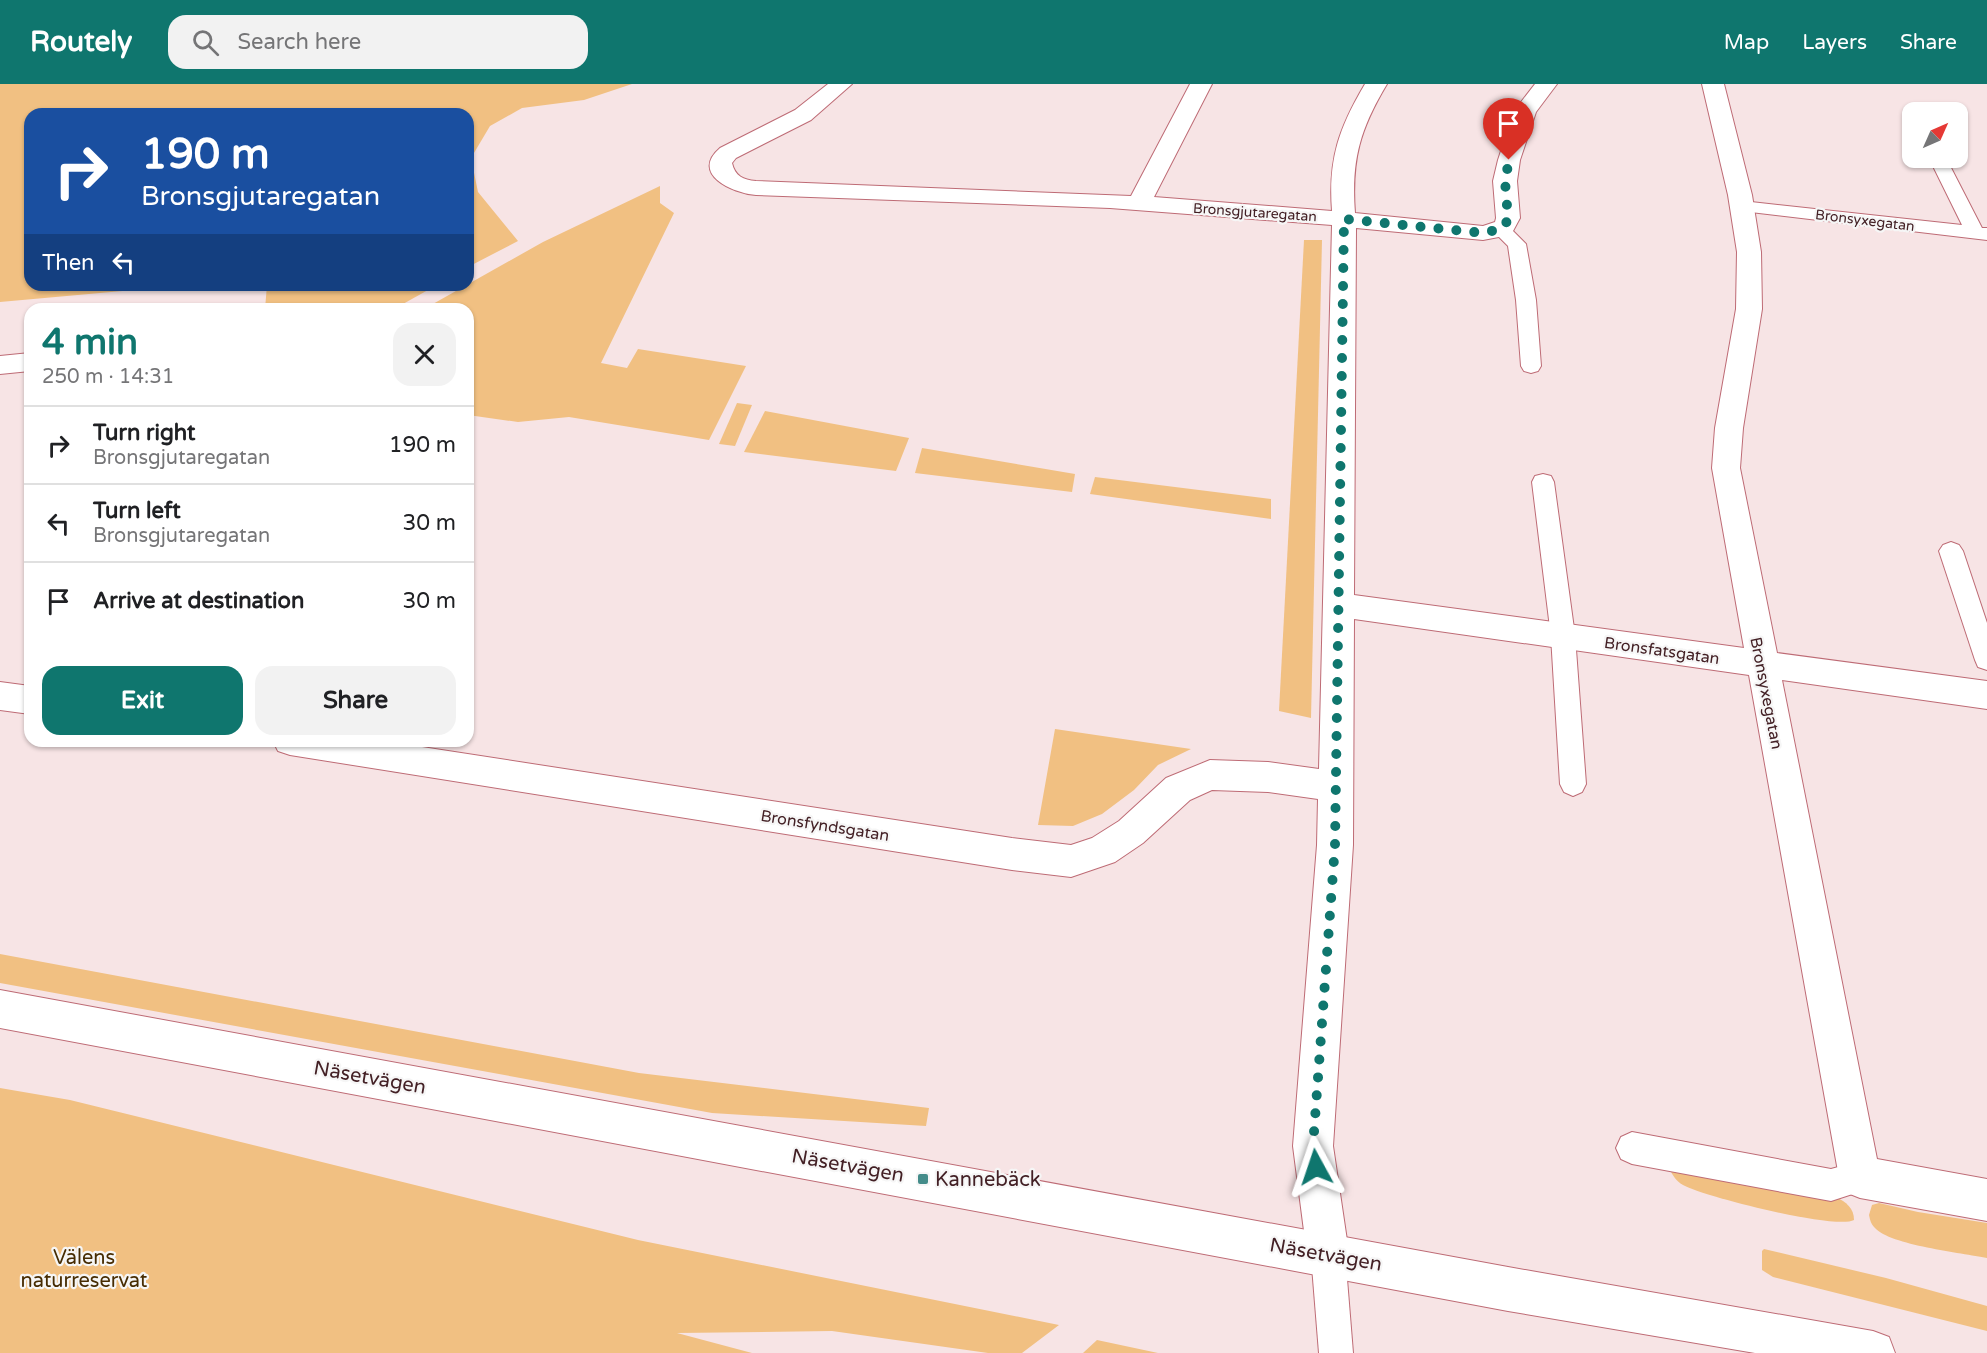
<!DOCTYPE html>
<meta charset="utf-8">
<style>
:root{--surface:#fff;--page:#f2f2f2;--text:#202124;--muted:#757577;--line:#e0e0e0;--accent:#0f766e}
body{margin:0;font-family:"Varela Round",sans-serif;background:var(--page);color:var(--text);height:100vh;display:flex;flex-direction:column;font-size:22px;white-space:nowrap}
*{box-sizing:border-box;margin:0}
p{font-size:20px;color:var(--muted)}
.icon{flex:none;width:33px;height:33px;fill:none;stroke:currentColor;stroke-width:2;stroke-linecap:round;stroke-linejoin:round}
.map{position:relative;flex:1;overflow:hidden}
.side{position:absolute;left:24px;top:219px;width:450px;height:444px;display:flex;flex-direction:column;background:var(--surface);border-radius:18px;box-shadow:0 2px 4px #0004}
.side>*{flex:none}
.guide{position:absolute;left:24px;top:24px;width:450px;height:183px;border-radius:18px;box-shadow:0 2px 4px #0004;background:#1a4fa0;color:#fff;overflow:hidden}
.needle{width:39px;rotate:45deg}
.controls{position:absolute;left:1902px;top:18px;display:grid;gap:12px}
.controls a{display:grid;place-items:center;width:66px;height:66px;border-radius:12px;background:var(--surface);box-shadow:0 2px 4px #0004;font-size:30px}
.pin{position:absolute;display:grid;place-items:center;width:51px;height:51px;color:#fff;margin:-62px -26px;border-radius:50% 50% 50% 0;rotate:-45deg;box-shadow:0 0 6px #0007}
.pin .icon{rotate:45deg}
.me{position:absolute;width:66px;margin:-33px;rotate:355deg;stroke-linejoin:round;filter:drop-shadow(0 0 4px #0008)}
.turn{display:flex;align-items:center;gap:21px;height:126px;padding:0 18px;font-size:27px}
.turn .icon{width:78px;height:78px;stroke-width:2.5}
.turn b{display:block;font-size:42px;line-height:51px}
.then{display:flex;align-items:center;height:57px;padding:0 18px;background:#0003;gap:12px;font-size:22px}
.round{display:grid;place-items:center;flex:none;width:63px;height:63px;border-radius:18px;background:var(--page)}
.head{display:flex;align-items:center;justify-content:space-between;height:102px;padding:0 18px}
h1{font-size:36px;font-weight:700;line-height:45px;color:var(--accent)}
.button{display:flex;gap:12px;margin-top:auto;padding:12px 18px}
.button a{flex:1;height:69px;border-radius:18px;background:var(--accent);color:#fff;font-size:24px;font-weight:700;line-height:69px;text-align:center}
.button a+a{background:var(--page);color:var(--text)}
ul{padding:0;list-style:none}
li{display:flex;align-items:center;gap:18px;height:78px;padding:0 18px;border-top:2px solid var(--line)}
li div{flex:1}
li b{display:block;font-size:22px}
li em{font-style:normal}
header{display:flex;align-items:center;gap:36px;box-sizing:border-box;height:84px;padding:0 30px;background:var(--accent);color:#fff}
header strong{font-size:28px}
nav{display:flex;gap:33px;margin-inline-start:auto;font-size:21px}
.search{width:420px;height:54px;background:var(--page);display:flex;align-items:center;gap:15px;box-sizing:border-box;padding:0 21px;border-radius:18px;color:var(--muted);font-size:22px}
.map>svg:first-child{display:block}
.green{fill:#f1c082}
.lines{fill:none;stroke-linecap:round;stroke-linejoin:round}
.lane-casing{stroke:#be6b75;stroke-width:2}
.street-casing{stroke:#be6b75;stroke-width:2}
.secondary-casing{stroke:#be6b75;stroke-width:2}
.lane{fill:#fff;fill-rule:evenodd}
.street{fill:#fff;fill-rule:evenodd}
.secondary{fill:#fff;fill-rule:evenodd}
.route{stroke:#0f766e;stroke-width:10;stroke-dasharray:0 18}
.poi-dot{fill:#448c8a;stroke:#f6f6f6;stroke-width:2}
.labels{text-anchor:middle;stroke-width:4.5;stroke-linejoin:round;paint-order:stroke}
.far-street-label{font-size:14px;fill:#432025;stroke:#f6f6f6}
.street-label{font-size:16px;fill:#432025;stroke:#f6f6f6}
.near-street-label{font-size:20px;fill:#432025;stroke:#f6f6f6}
.near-poi-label{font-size:20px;fill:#432025;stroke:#f6f6f6;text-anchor:start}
.near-park-label{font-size:20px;fill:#472c02;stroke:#f6f6f6}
</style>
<header>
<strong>Routely</strong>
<div class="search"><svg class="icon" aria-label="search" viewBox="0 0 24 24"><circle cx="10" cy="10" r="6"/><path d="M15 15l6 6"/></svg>Search here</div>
<nav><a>Map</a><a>Layers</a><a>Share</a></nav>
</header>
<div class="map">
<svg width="1987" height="1269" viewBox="0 0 1987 1269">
<rect width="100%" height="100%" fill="#f7e4e5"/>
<g class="green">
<polygon points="0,0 632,0 584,16 522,24 490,42 471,74 478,108 518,157 468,183 468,30 30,30 30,201 189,201 0,218"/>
<polygon points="660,102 660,119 674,129 601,279 627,284 638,265 746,282 709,356 569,333 518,338 468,331 468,225 424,225 543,158"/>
<polygon points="1304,156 1322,156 1311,634 1279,627"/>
<polygon points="267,201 437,201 394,225 265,225"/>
<polygon points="737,319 752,321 735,362 719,360"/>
<polygon points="765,327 909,354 896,387 744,368"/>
<polygon points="922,364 1075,390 1072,408 915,389"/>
<polygon points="1095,393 1271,415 1271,435 1090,410"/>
<polygon points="1055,645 1191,665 1158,681 1134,706 1102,730 1073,742 1038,741"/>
<polygon points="0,870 639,989 929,1024 926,1042 712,1029 0,899"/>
<polygon points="0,1004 70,1016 638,1156 1059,1241 1022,1269 988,1269 832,1247 677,1249 752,1269 0,1269"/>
<path d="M1669,1084L1836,1113C1846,1118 1854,1124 1854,1136C1836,1146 1705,1113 1683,1101C1676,1097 1673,1092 1669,1084Z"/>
<path d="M1879,1119L1918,1128L1987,1139V1174C1962,1169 1890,1161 1875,1144C1871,1140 1870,1136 1869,1131L1872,1121Z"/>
<polygon points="1764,1165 1886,1194 1987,1222 1987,1247 1773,1193 1762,1186 1762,1167"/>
<polygon points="1097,1256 1158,1269 1083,1269"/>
</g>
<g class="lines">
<defs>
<g id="lane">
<polygon points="1929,74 1946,74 1982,144 1987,144 1987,156 1742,127 1736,126 1733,122 1736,118 1742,117 1962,141"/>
<polygon points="1500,139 1507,141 1526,160 1536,216 1541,282 1538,287 1531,289 1524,287 1521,282 1516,216 1508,162 1491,145 1493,141"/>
<polygon points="1543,390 1551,392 1554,398 1575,552 1586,700 1582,708 1573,712 1564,708 1560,700 1551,552 1532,398 1535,392"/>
<polygon points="1951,458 1959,461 1963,467 1987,539 1987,586 1978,583 1975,576 1939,467 1943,461"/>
<polygon points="1632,1048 1831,1085 1860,1077 1871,1082 1876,1093 1871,1104 1831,1117 1632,1080 1621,1075 1616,1064 1621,1053"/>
<polygon points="1328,1153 1340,1158 1345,1170 1353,1269 1319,1269 1311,1170 1316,1158"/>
</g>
<g id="street">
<path d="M828,0H852L811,36L736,74L732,79C735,92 743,96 756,97L1131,112L1190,0H1212L1154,113L1332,127C1328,75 1339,44 1365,0H1387C1360,45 1351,76 1355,129L1483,142L1495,138L1496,134L1493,97L1498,76L1514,27L1535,0H1557L1536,28L1520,76L1517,97L1520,134L1513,147L1504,152L1483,156L1356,144L1354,511L1744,564L1712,384L1715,344L1736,225L1737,168L1728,111L1702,0H1724L1752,111L1761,168L1762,225L1743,344L1740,384L1777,569L1987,597V625L1782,596L1877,1075L1987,1095V1137L1860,1114L1845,1108L1839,1093L1749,591L1354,535L1353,761L1333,1062L1349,1170L1343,1185L1328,1191L1313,1185L1307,1170L1293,1062L1317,761L1318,715L1268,708L1212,706L1190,716L1143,759L1115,778L1071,793L1012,786L290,671L278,667L273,657H383L1012,754L1071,761L1092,754L1119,737L1166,694L1210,676L1268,678L1319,685L1332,141L1110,124L756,111C732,109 690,90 720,64L795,26Z"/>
<polygon points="30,269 30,287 0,290 0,272"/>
<polygon points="0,598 30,602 30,630 0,626"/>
</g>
<polygon id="secondary" points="0,906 1508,1183 1873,1247 1889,1253 1895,1269 1755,1269 1508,1227 0,944"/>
</defs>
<use href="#lane" class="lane-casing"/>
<use href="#street" class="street-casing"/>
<use href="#secondary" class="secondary-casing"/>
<use href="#lane" class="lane"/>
<use href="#street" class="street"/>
<use href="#secondary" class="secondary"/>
</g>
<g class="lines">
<polyline class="route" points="1316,1083 1313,1062 1335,761 1344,135 1483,149 1500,145 1505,142 1508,134 1505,97 1509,76"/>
</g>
<rect class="poi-dot" x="917" y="1089" width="12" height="12" rx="3"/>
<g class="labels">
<g class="far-street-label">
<text transform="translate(1255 128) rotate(4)" y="5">Bronsgjutaregatan</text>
<text transform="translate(1865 136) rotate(7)" y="5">Bronsyxegatan</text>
</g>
<g class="street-label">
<text transform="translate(1662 566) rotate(8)" y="6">Bronsfatsgatan</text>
<text transform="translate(1767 609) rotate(79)" y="6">Bronsyxegatan</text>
<text transform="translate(825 741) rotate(9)" y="6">Bronsfyndsgatan</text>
</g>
<g class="near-street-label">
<text transform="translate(370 993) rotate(10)" y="7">Näsetvägen</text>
<text transform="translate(848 1081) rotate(10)" y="7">Näsetvägen</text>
<text transform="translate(1326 1170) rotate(10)" y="7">Näsetvägen</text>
</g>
<g class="near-poi-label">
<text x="935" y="1102">Kannebäck</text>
</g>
<g class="near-park-label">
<text x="84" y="1180">Välens<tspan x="84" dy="23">naturreservat</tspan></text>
</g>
</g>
</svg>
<div class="controls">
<a><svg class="needle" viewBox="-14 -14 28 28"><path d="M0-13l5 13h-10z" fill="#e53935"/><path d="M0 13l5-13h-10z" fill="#757577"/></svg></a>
</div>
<div class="pin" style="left:1509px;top:76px;background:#d93025"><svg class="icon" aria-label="arrive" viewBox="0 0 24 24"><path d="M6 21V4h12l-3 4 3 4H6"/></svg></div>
<svg class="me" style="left:1316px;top:1083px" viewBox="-20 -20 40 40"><path d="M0-17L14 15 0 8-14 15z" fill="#0f766e" stroke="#fff" stroke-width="4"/></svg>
<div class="guide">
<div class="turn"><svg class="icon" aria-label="right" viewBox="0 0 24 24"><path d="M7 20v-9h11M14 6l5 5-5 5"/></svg><div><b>190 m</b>Bronsgjutaregatan</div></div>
<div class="then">Then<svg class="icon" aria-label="left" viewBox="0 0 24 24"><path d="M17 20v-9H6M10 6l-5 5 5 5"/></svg></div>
</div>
<section class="side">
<div class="head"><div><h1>4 min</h1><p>250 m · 14:31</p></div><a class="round"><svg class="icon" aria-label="close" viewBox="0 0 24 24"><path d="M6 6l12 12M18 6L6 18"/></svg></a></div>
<ul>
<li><svg class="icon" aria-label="right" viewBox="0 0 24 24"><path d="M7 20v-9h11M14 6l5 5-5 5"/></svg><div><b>Turn right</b><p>Bronsgjutaregatan</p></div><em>190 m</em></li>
<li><svg class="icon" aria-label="left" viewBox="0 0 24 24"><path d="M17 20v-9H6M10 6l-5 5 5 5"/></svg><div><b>Turn left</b><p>Bronsgjutaregatan</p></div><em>30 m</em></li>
<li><svg class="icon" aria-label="arrive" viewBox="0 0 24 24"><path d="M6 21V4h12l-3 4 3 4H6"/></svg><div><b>Arrive at destination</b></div><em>30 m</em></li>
</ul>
<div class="button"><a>Exit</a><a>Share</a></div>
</section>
</div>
